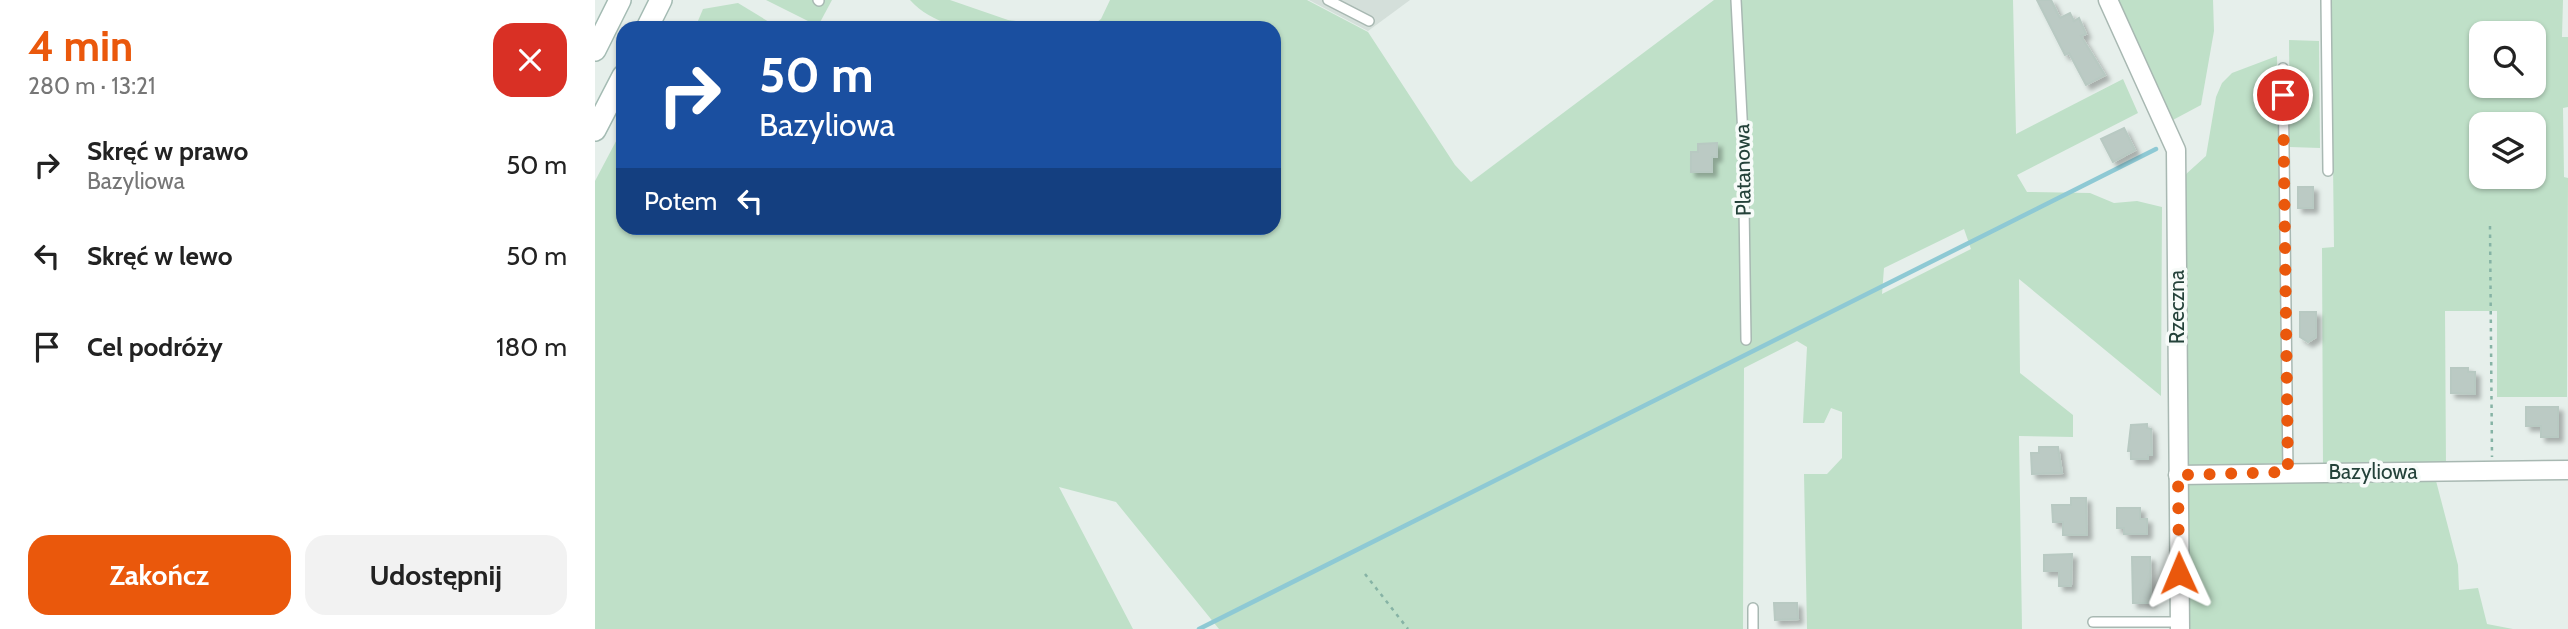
<!DOCTYPE html>
<html lang="pl">
<meta charset="utf-8">
<style>
:root{--surface:#fff;--page:#f2f2f2;--text:#222;--muted:#767676;--accent:#ea580c}
body{margin:0;font-family:Cabin,sans-serif;background:var(--page);color:var(--text);height:100vh;display:flex;flex-direction:column;font-size:26px;white-space:nowrap}
*{box-sizing:border-box;margin:0}
p{font-size:23px;color:var(--muted)}
.icon{flex:none;width:38px;height:38px;fill:none;stroke:currentColor;stroke-width:2;stroke-linecap:round;stroke-linejoin:round}
.map{position:relative;flex:1;overflow:hidden}
.panel{display:flex;flex-direction:column;background:var(--surface);width:595px}
.panel>*{flex:none}
.guide{position:absolute;left:21px;top:21px;width:665px;height:214px;border-radius:21px;box-shadow:0 2px 5px #0004;background:#1a4fa0;color:#fff;overflow:hidden}
.controls{position:absolute;left:1874px;top:21px;display:grid;gap:14px}
.controls a{display:grid;place-items:center;width:77px;height:77px;border-radius:14px;background:var(--surface);box-shadow:0 2px 5px #0004;font-size:35px}
.pin{position:absolute;display:grid;place-items:center;width:60px;height:60px;color:#fff;margin:-30px;border:4px solid #fff;border-radius:50%;box-shadow:0 2px 7px #0007}
.me{position:absolute;width:77px;margin:-38px;rotate:359deg;stroke-linejoin:round;filter:drop-shadow(0 0 5px #0008)}
.turn{display:flex;align-items:center;gap:24px;height:147px;padding:0 28px;font-size:32px}
.turn .icon{width:91px;height:91px;stroke-width:2.5}
.turn b{display:block;font-size:49px;line-height:60px}
.then{display:flex;align-items:center;height:66px;padding:0 28px;background:#0003;gap:14px;font-size:26px}
.round{display:grid;place-items:center;flex:none;width:74px;height:74px;border-radius:21px;background:var(--page)}
.overview{display:flex;align-items:center;justify-content:space-between;height:119px;padding:0 28px}
h1{font-size:42px;font-weight:800;line-height:52px;color:var(--accent)}
.action{display:flex;gap:14px;margin-top:auto;padding:14px 28px}
.action a{flex:1;height:80px;border-radius:21px;background:var(--accent);color:#fff;font-size:28px;font-weight:800;line-height:80px;text-align:center}
.action a+a{background:var(--page);color:var(--text)}
ul{padding:0;list-style:none}
li{display:flex;align-items:center;gap:21px;height:91px;padding:0 28px}
li div{flex:1}
li b{display:block;font-size:26px}
li em{font-style:normal}
main{display:flex;flex:1;min-height:0}
.map>svg:first-child{display:block}
.built{fill:#d4dfda}
.green{fill:#bfe0c8;fill-rule:evenodd}
.lines{fill:none;stroke-linecap:round;stroke-linejoin:round}
.stream{stroke:#8ec9d4;stroke-width:4.5}
.building{fill:#bbcac4;stroke:#b8c9c2;stroke-width:2;filter:url(#shadow)}
.lane-casing{stroke:#a8b8b2;stroke-width:12}
.street-casing{stroke:#a8b8b2;stroke-width:21}
.secondary-casing{stroke:#a4bbb3;stroke-width:24}
.path{stroke:#86b3a5;stroke-width:2.5;stroke-dasharray:3.5 5;stroke-linecap:butt}
.lane{stroke:#fff;stroke-width:9}
.street{stroke:#fff;stroke-width:18}
.secondary{stroke:#fff;stroke-width:21}
.route{stroke:#ea580c;stroke-width:12;stroke-dasharray:0 21.6}
.labels{text-anchor:middle;stroke-width:7;stroke-linejoin:round;paint-order:stroke}
.street-label{font-size:21px;fill:#24423a;stroke:#f7fbf9}
</style>
<main>
<section class="panel">
<div class="overview"><div><h1>4 min</h1><p>280 m · 13:21</p></div><a class="round" style="background:#d93025;color:#fff"><svg class="icon" aria-label="close" viewBox="0 0 24 24"><path d="M6 6l12 12M18 6L6 18"/></svg></a></div>
<ul>
<li><svg class="icon" aria-label="right" viewBox="0 0 24 24"><path d="M7 20v-9h11M14 6l5 5-5 5"/></svg><div><b>Skręć w prawo</b><p>Bazyliowa</p></div><em>50 m</em></li>
<li><svg class="icon" aria-label="left" viewBox="0 0 24 24"><path d="M17 20v-9H6M10 6l-5 5 5 5"/></svg><div><b>Skręć w lewo</b></div><em>50 m</em></li>
<li><svg class="icon" aria-label="arrive" viewBox="0 0 24 24"><path d="M6 21V4h12l-3 4 3 4H6"/></svg><div><b>Cel podróży</b></div><em>180 m</em></li>
</ul>
<div class="action"><a>Zakończ</a><a>Udostępnij</a></div>
</section>
<div class="map">
<svg width="1973" height="629" viewBox="0 0 1973 629">
<defs>
<filter id="shadow"><feDropShadow dx="4.5" dy="4.5" stdDeviation="2" flood-color="#0004"/></filter>
</defs>
<rect width="100%" height="100%" fill="#e6efeb"/>
<polygon class="built" points="714,0 815,0 773,31"/>
<g class="green">
<polygon points="171,0 237,0 223,26"/>
<path d="M315,0H355L413,20L451,25V28C404,28 350,38 315,0Z"/>
<path d="M515,0H712L773,32L860,165L876,182L1119,0H1418L1421,134L1528,79L1543,113L1422,175L1432,192L1495,193L1519,203L1542,201L1567,207L1566,396L1424,279L1425,373L1478,415V437L1424,436L1427,629H1212L1209,474H1232L1247,458V412L1236,408L1229,423H1208L1212,347L1202,341L1149,368L1148,629H624L521,502L464,487L538,629H0V181L28,128V228H679V28H494L506,19ZM1369,229L1376,249L1287,294L1289,268Z"/>
<polygon points="1523,0 1618,0 1619,31 1606,105 1576,121"/>
<path d="M1736,0H1968L1967,37H1973V107L1968,108L1969,177L1973,178L1972,397H1902V311H1850L1851,467L1728,468L1727,248L1739,247ZM1886,33H1939V86H1886ZM1886,124H1939V177H1886Z"/>
<polygon points="143,3 184,28 100,28 108,9"/>
<polygon points="1694,40 1724,41 1725,148 1695,147"/>
<polygon points="1682,56 1689,463 1592,467 1590,175 1611,156 1621,97 1627,83 1637,73"/>
<polygon points="1840,477 1863,565 1864,590 1883,588 1892,624 1918,629 1592,629 1592,479"/>
</g>
<g class="lines">
<polyline class="stream" points="604,629 1561,149"/>
</g>
<g class="building">
<polygon points="1442,0 1456,0 1465,18 1475,13 1479,21 1484,18 1491,34 1486,36 1510,75 1491,85 1474,53 1470,55"/>
<polygon points="1529,128 1540,150 1518,162 1506,139"/>
<polygon points="1122,143 1122,157 1117,157 1117,172 1096,172 1096,152 1103,152 1103,144"/>
<rect x="1703" y="187" width="15" height="21"/>
<polygon points="1705,312 1721,312 1721,337 1713,342 1705,337"/>
<polygon points="1856,368 1873,368 1873,372 1880,372 1880,394 1856,393"/>
<polygon points="1931,407 1963,407 1963,437 1946,437 1946,426 1931,426"/>
<polygon points="1552,424 1552,428 1556,429 1557,455 1553,455 1553,459 1536,459 1536,451 1533,451 1536,425"/>
<polygon points="1444,447 1463,447 1467,473 1437,474 1436,453 1444,453"/>
<polygon points="1476,498 1491,498 1492,535 1468,535 1468,522 1458,522 1457,505 1476,505"/>
<polygon points="1522,508 1545,508 1545,519 1552,519 1552,534 1529,534 1529,528 1522,528"/>
<polygon points="1477,554 1476,586 1464,586 1464,571 1449,571 1449,555"/>
<polygon points="1537,557 1555,557 1556,603 1538,603"/>
<polygon points="1179,603 1202,603 1203,619 1180,620"/>
</g>
<g class="lines">
<defs>
<g id="lane">
<polyline points="223,0 224,1"/>
<polyline points="733,0 774,21"/>
<polyline points="1141,0 1148,136 1151,340"/>
<polyline points="1731,0 1733,171"/>
<polyline points="1688,68 1693,472"/>
<polyline points="1158,608 1158,629"/>
<polyline points="1498,622 1584,622"/>
</g>
<g id="street">
<polyline points="1513,0 1581,150 1585,629"/>
<polyline points="1583,475 1973,470"/>
</g>
<g id="secondary">
<polyline points="52,28 66,0"/>
<polyline points="0,50 25,0"/>
<polyline points="0,130 28,76"/>
</g>
</defs>
<use href="#lane" class="lane-casing"/>
<use href="#street" class="street-casing"/>
<use href="#secondary" class="secondary-casing"/>
<g class="path">
<polyline points="1895,226 1897,457"/>
<polyline points="770,574 813,629"/>
</g>
<use href="#lane" class="lane"/>
<use href="#street" class="street"/>
<use href="#secondary" class="secondary"/>
</g>
<g class="lines">
<polyline class="route" points="1584,573 1583,475 1693,472 1688,95"/>
</g>
<g class="labels">
<g class="street-label">
<text transform="translate(1148 170) rotate(-91)" y="7">Platanowa</text>
<text transform="translate(1582 307) rotate(-90)" y="7">Rzeczna</text>
<text x="1778" y="479">Bazyliowa</text>
</g>
</g>
</svg>
<div class="controls">
<a><svg class="icon" aria-label="search" viewBox="0 0 24 24"><circle cx="10" cy="10" r="6"/><path d="M15 15l6 6"/></svg></a>
<a><svg class="icon" aria-label="layers" viewBox="0 0 24 24"><path d="M12 4l9 5-9 5-9-5zM3 14l9 5 9-5"/></svg></a>
</div>
<div class="pin" style="left:1688px;top:95px;background:#d93025"><svg class="icon" aria-label="arrive" viewBox="0 0 24 24"><path d="M6 21V4h12l-3 4 3 4H6"/></svg></div>
<svg class="me" style="left:1584px;top:573px" viewBox="-20 -20 40 40"><path d="M0-17L14 15 0 8-14 15z" fill="#ea580c" stroke="#fff" stroke-width="4"/></svg>
<div class="guide">
<div class="turn"><svg class="icon" aria-label="right" viewBox="0 0 24 24"><path d="M7 20v-9h11M14 6l5 5-5 5"/></svg><div><b>50 m</b>Bazyliowa</div></div>
<div class="then">Potem<svg class="icon" aria-label="left" viewBox="0 0 24 24"><path d="M17 20v-9H6M10 6l-5 5 5 5"/></svg></div>
</div>
</div>
</main>
